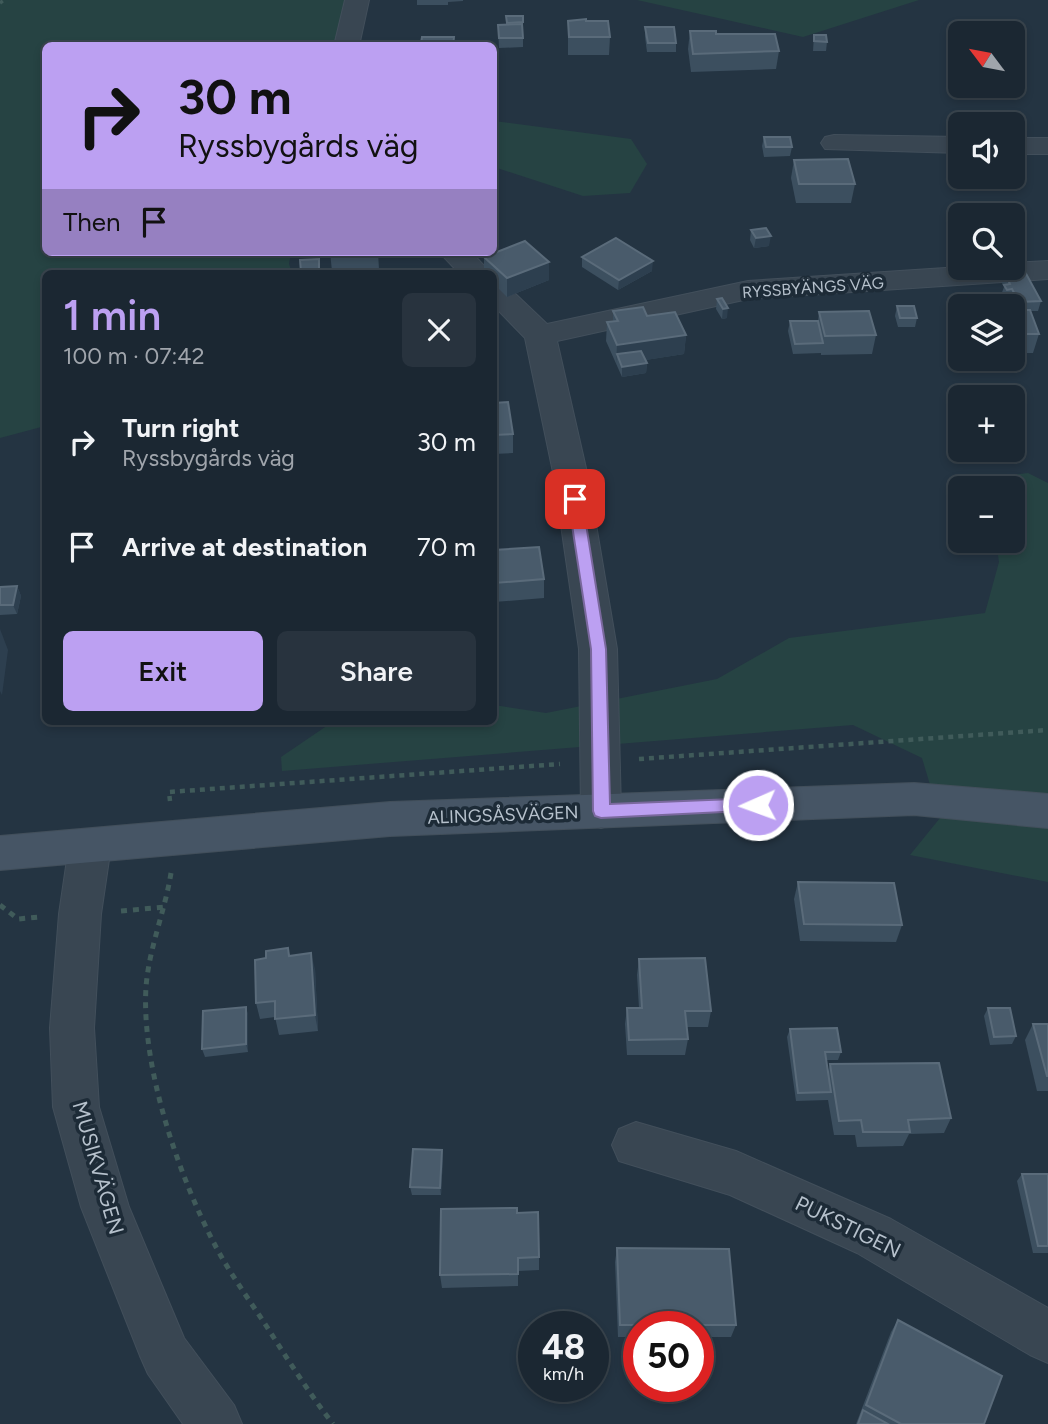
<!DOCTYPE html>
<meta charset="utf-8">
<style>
:root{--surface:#1b2732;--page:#28333e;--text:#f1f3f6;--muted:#a0a5ac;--line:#39444d;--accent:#bca0f2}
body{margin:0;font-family:Figtree,sans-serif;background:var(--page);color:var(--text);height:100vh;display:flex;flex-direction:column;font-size:26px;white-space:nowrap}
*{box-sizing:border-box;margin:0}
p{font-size:23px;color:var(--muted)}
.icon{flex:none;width:38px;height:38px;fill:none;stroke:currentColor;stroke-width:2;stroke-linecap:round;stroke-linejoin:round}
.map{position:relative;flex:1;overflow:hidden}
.details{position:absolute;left:42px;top:270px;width:455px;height:455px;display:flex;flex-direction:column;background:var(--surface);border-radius:10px;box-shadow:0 4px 10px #0003,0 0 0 2px var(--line)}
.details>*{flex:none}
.guide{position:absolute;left:42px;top:42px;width:455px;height:214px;border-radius:10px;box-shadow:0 4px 10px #0003,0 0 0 2px var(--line);background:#bca0f2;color:#111;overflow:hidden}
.needle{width:46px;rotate:302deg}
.tools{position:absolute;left:948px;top:21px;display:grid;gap:14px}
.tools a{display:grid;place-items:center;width:77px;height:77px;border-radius:10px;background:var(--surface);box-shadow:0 4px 10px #0003,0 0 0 2px var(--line);font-size:35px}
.speed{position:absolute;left:518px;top:1311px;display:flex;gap:14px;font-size:35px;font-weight:700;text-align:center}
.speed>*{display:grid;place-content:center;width:91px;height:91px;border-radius:50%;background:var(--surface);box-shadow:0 4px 10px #0003,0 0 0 2px var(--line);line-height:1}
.speed small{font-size:18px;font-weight:400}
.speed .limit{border:10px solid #d22;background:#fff;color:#111}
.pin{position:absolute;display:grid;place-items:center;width:60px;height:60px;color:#fff;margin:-30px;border-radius:14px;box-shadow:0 4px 10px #0006}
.me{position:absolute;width:77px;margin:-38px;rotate:268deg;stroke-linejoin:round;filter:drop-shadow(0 0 5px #0008)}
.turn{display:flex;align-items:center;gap:24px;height:147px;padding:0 21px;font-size:32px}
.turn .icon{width:91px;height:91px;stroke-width:2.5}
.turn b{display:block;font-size:49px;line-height:60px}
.then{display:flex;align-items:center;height:66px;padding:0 21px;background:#0003;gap:14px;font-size:26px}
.round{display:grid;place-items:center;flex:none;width:74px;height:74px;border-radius:10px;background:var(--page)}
.headline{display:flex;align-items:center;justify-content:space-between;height:119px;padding:0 21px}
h1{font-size:42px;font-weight:600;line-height:52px;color:var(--accent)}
.button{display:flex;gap:14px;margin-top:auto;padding:14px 21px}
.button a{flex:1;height:80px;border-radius:10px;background:var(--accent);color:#111;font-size:28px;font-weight:600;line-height:80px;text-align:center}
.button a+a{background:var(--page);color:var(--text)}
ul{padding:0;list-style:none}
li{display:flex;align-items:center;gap:21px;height:105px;padding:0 21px}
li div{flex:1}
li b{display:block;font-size:26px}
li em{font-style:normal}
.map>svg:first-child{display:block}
.green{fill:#264343}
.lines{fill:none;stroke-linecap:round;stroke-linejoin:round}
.street-casing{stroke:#424f5b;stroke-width:2}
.secondary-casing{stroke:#424f5b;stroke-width:2}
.path-far2{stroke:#405b5a;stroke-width:3.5;stroke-dasharray:3.5 3.5;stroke-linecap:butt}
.path-far1{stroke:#405b5a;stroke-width:4.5;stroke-dasharray:5 5;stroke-linecap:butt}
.path{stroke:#405b5a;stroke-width:5;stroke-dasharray:6 6;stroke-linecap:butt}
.street{fill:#394652;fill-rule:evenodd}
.secondary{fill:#465565;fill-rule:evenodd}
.wall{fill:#3c4f5f}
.shaded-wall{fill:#2d3f4f}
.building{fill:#495b6b;stroke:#5a6b7a;stroke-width:2}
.route{fill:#bca0f2;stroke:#7a689d;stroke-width:2}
.labels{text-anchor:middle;stroke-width:7;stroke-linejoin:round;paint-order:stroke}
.far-street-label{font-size:16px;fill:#b6c1cc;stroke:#1d2b37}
.street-label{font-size:18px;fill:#b6c1cc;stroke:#1d2b37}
.near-street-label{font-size:21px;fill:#b6c1cc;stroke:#1d2b37}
</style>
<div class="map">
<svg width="1048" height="1424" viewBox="0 0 1048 1424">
<rect width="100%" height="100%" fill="#243442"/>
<g class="green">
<polygon points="0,0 345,0 334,45 46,46 46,252 291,252 289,264 292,273 46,273 45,426 0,438"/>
<polygon points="637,0 919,0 803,37"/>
<polygon points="494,121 631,139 647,164 630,193 583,196 494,167"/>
<polygon points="1028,473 1048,483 1048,882 910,855 940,818 922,758 853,725 282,771 281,757 334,721 494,721 494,705 546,713 717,679 789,638 985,613 999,562 996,541 1013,541 1013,488 989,488 988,478"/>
</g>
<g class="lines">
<defs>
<g id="street">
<polygon points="345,0 369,0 359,46 334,46"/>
<polygon points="834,135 961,137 961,153 825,149 821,143 825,137"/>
<rect x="1013" y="138" width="35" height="16"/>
<polygon points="439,252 471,252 491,273 459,273"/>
<polygon points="1048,261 1048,279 748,299 557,341 588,477 617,649 621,811 615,823 601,828 587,823 581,811 579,649 554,477 525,338 494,306 494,281 505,284 547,324 748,281 961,267 1013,268 1013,263"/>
<polygon points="90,829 105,834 111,846 101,914 94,1028 99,1107 129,1207 184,1338 234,1405 242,1424 183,1424 148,1374 140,1356 81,1207 53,1107 50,1028 59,914 69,846 75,834"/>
<polygon points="636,1122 736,1151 891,1219 1048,1308 1048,1363 1030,1355 857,1253 730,1195 619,1161 612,1145 619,1129"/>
</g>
<polygon id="secondary" points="914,783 1048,794 1048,828 914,815 390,836 0,870 0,836 390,802"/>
</defs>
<use href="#street" class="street-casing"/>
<use href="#secondary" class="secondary-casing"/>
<polyline class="path-far2" points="0,3 4,0"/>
<g class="path-far1">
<polyline points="639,759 1048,730"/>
<polyline points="170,801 169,792 560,764"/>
</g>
<g class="path">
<path d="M171,873C165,911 149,948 146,987C141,1067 179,1177 216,1247C231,1275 250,1301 267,1327C288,1360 309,1393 333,1424"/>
<polyline points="0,905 18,919 39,917"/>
<polyline points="121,911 165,907"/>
</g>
<use href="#street" class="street"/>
<use href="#secondary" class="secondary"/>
</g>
<g class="wall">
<polygon points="417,0 463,0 463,1 448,2 448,5 417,5"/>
<polygon points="506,16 523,16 523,47 499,48 498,25 506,25"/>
<polygon points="568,21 586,21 610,37 609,55 568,55"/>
<polygon points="645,27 676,43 676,52 647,52 645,37"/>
<polygon points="690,31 716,34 779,51 776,69 691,72 688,49"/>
<polygon points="814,35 827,42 826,51 813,51"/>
<polygon points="764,137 792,147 790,156 764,157 762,146"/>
<polygon points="794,160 855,184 851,203 796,203 791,178"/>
<polygon points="751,230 769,246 754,248 750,240"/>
<polygon points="330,252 378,252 379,269 332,271"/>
<polygon points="484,257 549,280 507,297 494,284 494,273 484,273"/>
<polygon points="582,257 652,271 618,290 582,267"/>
<polygon points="319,259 320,273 301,273 300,260"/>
<polygon points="1004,271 1041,301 1038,311 1030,311 1039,334 1033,353 1013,353 1013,310 1015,310 1010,299 1004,300 1001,295 1004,287 1001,281"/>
<polygon points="722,298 727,318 722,319 716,309 717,299"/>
<polygon points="897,306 917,318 915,327 898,327 895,316"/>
<polygon points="613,311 647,316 686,335 684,354 645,360 647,363 646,373 622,377 606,341 607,322 613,321"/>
<polygon points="959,311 961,311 961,350 954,330"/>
<polygon points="819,312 876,335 872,354 821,355 821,353 793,354 788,331 790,321 818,321"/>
<polygon points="494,403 513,434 513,453 494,454"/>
<polygon points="494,550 544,579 544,598 494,602"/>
<polygon points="17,586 21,596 17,614 0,615 0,587"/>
<polygon points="798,882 902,925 896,942 800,941 794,899"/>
<polygon points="288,948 290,956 315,969 318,1031 279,1035 275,1017 260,1019 256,1003 266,958"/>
<polygon points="639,959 711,1011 708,1027 686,1027 688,1039 685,1055 627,1055 625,1024 627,1008 639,1008 637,975"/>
<polygon points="246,1007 248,1015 248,1052 205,1057 202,1049"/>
<polygon points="988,1008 1016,1036 1012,1044 990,1045 984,1016"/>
<polygon points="1033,1024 1048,1024 1048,1091 1037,1091 1025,1040"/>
<polygon points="790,1029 841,1052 838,1060 826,1060 828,1072 830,1064 951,1118 944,1133 909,1134 903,1146 857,1147 855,1135 834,1135 828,1100 796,1101 787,1037"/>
<polygon points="443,1157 441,1195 412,1195 410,1187"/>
<polygon points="1022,1174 1048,1174 1048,1253 1033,1253 1017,1181"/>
<polygon points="517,1213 539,1257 539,1270 518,1271 518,1286 442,1288 440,1275"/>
<polygon points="617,1248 736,1325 731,1337 698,1337 698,1326 639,1326 639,1337 618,1337 615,1262"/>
<polygon points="898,1320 984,1424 856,1424 891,1332"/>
</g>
<g class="shaded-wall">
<polygon points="771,236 769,246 754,248 756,238"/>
<polygon points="653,261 652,271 618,290 619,280"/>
<polygon points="549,262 549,280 507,297 507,278"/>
<polygon points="728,308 727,318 722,319 723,309"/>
<polygon points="686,335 684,354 621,364 617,354 616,364 617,345"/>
<polygon points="647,363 646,373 622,377 622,367"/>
<polygon points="17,586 21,596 17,614 13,605"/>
<polygon points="0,629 8,650 2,695 0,691"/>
<polygon points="311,953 315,969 318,1031 315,1015"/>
<polygon points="246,1007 248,1015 248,1052 246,1044"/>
<polygon points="442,1150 443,1157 441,1195 440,1188"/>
</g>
<g class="building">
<polygon points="506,16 523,16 523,22 507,23"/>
<polygon points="586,19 586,21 608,21 610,37 569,37 568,21"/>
<polygon points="522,24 523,38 499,38 498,25"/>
<polygon points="645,27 674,27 676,43 648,43"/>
<polygon points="690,31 716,31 716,34 775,34 779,51 693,54"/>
<polygon points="814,35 826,35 827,42 814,41"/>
<polygon points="422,37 454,37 453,46 444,46 445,43 421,43"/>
<polygon points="384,43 445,43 444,46 384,46"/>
<polygon points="764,137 790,137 792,147 766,147"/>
<polygon points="848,159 855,184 799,184 794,160"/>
<polygon points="766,228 771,236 756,238 751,230"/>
<polygon points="616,238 653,261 619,280 582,257"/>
<polygon points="525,241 549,262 507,278 484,257"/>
<polygon points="319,259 319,271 301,272 300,260"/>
<polygon points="1024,270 1041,301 1019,302 1012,289 1007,290 1004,285 1010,284 1004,271"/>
<polygon points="722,298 728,308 723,309 717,299"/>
<polygon points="897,306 914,306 917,318 900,318"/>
<polygon points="643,307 647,316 675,312 686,335 617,345 607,322 618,321 613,311"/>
<polygon points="1013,310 1030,310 1039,334 1013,334"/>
<polygon points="869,311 876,335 825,336 819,312"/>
<polygon points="790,321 818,321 823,343 795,344"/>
<polygon points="641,351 647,363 622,367 617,354"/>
<polygon points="508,402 513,434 494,435 494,403"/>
<polygon points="539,547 544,579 494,583 494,550"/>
<polygon points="17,586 13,605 0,605 0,587"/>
<polygon points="798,882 894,883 902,925 804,924"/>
<polygon points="288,948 289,956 311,953 315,1015 275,1019 275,1001 256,1003 255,960 266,958 266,951"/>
<polygon points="705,958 711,1011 685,1011 688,1039 629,1040 627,1008 642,1008 639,959"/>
<polygon points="246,1007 246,1044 202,1049 203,1011"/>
<polygon points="988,1008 1010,1008 1016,1036 994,1037"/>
<polygon points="1033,1024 1048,1024 1048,1076 1047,1076"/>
<polygon points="837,1028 841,1052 825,1052 831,1092 798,1093 790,1029"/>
<polygon points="939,1063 951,1118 908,1120 910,1132 863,1132 861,1120 839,1121 830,1064"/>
<polygon points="413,1149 442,1150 440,1188 410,1187"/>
<polygon points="1022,1174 1048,1174 1048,1246 1038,1246"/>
<polygon points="517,1208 517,1213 538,1212 539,1257 518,1258 518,1274 440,1275 441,1209"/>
<polygon points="617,1248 729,1249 736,1325 620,1325"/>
<polygon points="898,1320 1002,1376 984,1424 901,1424 866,1405"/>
<polygon points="863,1410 888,1424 858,1424"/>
</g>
<polygon class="route" points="575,494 582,499 606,649 610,804 758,798 764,800 766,805 764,810 601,818 595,816 593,811 591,649 568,499"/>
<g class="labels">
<g class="far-street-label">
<text transform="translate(813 287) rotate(-4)" y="6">RYSSBYÄNGS VÄG</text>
</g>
<g class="street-label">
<text transform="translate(503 815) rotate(-2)" y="6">ALINGSÅSVÄGEN</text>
</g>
<g class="near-street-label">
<text transform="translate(98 1168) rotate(74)" y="7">MUSIKVÄGEN</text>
<text transform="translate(848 1227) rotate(26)" y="7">PUKSTIGEN</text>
</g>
</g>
</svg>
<div class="tools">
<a><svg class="needle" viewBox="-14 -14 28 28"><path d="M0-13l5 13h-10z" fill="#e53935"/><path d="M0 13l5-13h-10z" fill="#a0a5ac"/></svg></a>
<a><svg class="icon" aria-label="sound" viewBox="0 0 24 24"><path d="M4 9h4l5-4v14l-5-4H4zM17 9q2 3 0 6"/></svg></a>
<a><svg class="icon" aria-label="search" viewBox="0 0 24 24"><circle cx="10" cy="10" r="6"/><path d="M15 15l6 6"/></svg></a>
<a><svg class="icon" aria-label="layers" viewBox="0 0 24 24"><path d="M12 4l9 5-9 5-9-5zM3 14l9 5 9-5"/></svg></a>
<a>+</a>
<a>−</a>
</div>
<div class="speed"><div>48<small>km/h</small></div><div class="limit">50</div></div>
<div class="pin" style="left:575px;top:499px;background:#d93025"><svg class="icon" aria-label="arrive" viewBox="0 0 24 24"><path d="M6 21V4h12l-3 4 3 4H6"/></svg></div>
<svg class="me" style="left:758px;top:805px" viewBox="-20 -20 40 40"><circle r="17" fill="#bca0f2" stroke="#fff" stroke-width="3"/><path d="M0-11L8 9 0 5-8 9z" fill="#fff"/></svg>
<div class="guide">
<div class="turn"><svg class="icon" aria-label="right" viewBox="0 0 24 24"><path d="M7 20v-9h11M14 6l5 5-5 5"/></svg><div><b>30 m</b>Ryssbygårds väg</div></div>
<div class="then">Then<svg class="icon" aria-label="arrive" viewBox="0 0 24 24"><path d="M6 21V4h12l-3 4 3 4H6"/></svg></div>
</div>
<section class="details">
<div class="headline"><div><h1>1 min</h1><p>100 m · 07:42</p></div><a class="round"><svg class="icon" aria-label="close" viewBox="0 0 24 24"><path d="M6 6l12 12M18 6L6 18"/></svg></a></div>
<ul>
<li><svg class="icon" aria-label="right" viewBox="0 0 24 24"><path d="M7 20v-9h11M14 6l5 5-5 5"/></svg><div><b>Turn right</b><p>Ryssbygårds väg</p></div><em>30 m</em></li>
<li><svg class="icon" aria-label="arrive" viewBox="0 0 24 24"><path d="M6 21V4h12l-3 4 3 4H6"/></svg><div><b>Arrive at destination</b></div><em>70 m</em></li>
</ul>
<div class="button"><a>Exit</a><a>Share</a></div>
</section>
</div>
